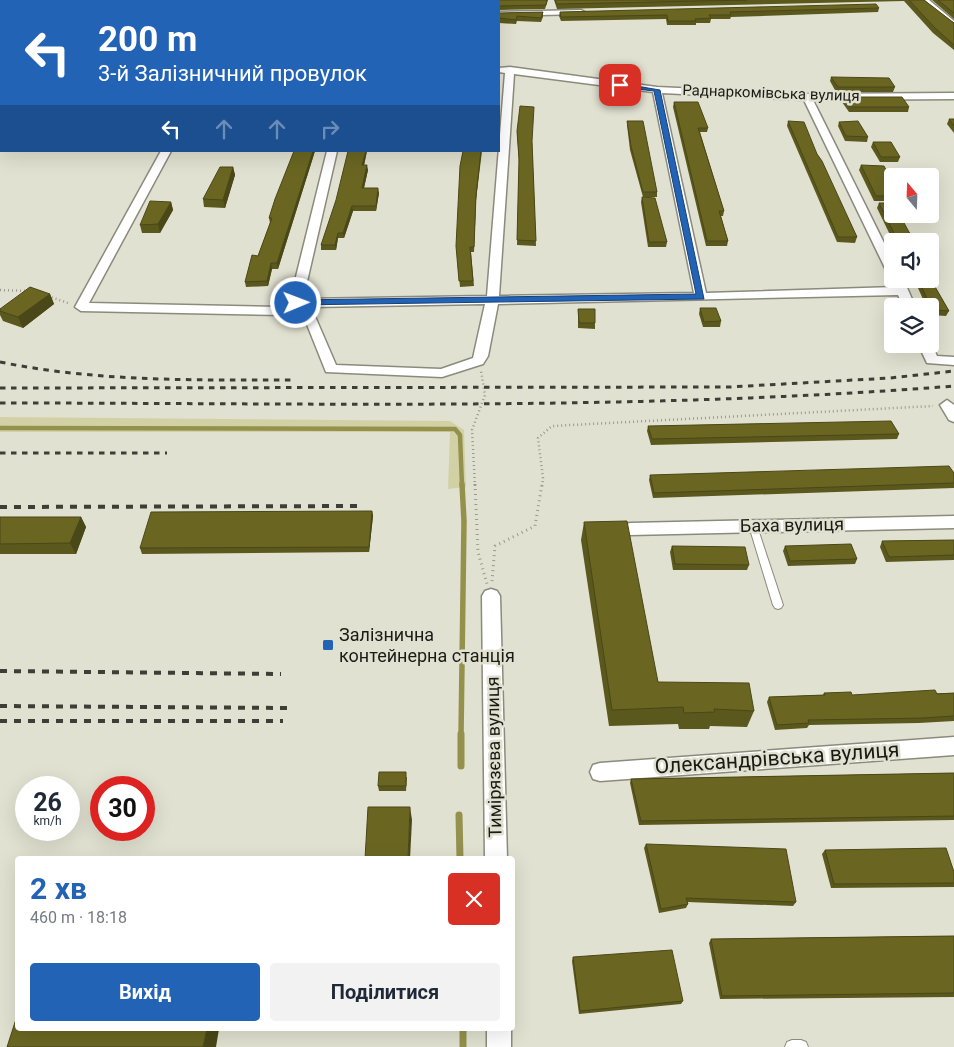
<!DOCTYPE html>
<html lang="uk">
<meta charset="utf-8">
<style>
:root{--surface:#fff;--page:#f2f2f3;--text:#1f2937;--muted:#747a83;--accent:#2363b5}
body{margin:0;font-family:Roboto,sans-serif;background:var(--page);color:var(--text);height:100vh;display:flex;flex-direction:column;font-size:19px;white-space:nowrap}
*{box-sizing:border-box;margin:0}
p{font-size:16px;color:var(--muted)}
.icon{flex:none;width:28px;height:28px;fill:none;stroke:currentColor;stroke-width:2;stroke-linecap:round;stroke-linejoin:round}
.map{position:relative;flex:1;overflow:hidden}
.panel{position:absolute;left:15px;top:856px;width:500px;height:175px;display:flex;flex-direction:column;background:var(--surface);border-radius:5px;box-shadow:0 5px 20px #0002}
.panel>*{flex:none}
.hud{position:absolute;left:0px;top:0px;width:500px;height:152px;box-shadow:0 5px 20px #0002;background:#2363b5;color:#fff;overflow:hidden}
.needle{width:32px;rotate:341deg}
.controls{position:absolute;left:884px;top:168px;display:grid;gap:10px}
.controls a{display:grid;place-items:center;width:55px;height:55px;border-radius:5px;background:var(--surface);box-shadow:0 5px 20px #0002;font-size:25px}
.speed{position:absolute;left:15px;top:776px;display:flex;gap:10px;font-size:25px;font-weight:700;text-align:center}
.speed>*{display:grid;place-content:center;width:65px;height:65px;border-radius:50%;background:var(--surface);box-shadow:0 5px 20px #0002;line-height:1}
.speed small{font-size:12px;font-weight:400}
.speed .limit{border:8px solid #d22;background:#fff;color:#111}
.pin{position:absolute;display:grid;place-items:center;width:42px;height:42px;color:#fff;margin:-21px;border-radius:10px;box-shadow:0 2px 8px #0006}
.me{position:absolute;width:55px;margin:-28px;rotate:89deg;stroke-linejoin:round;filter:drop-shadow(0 0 4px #0008)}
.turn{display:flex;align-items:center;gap:18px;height:105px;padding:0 15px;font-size:22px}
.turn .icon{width:65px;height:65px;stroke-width:2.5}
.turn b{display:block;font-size:35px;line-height:42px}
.lanes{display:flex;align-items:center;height:48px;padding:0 15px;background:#0003;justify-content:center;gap:25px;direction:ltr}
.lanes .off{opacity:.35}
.round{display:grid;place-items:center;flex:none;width:52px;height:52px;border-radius:5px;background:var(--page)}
.head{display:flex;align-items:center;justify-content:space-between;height:85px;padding:0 15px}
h1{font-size:30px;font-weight:700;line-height:38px;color:var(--accent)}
.button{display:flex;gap:10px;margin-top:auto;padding:10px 15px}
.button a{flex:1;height:58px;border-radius:5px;background:var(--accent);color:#fff;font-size:20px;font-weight:700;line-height:58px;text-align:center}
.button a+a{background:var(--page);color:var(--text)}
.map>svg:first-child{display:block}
.green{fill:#d2d1a6}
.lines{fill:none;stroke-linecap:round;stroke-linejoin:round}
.stream-far2{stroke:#94914d;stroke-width:4.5}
.stream-far1{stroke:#94914d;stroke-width:5.5}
.stream{stroke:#94914d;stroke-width:7}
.service-casing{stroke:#8b8a7c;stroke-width:2}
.minor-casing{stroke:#8b8a7c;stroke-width:3}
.path-far1{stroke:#99998d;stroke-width:2.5;stroke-dasharray:1 3;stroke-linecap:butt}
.path{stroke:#99998d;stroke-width:3;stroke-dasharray:1 4;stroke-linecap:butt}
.service{fill:#fff;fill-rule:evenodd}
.minor{fill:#fff;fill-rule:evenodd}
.rail-far1{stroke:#3e3e37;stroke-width:3;stroke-dasharray:5.5 5.5;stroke-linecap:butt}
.rail{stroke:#3e3e37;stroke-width:4;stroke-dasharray:7 7;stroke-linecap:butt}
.wall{fill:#5b581d}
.shaded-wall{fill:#4a4718}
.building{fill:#6a6622;stroke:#4a4718}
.route{fill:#2363b5;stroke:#174076}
.poi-dot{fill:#2363b5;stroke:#e1e1d1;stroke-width:2}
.labels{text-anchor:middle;stroke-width:5;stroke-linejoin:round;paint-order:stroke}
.far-street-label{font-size:15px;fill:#1b1b16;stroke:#e1e1d1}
.street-label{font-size:18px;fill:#1b1b16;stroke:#e1e1d1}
.poi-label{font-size:18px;fill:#1b1b16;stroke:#e1e1d1;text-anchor:start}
.near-street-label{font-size:21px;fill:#1b1b16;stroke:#e1e1d1}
</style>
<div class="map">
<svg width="954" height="1047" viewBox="0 0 954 1047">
<rect width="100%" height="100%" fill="#e1e1d1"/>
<polygon class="green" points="0,417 450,421 464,430 466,487 448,489 450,432 0,432"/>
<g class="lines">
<polyline class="stream-far2" points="0,428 455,429 460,435 462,486"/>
<polyline class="stream-far1" points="461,735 464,521 462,484"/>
<g class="stream">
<polyline points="461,766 461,734"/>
<polyline points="459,815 460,859"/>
<polyline points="463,1029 463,1047"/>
</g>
<defs>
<g id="service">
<polygon points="753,523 757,526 783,605 781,608 778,609 775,608 773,605 749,526"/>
<polygon points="792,1040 801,1040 806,1042 808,1047 785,1047 787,1042"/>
</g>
<g id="minor">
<polygon points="920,0 929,0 954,21 954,28"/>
<polygon points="581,10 585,12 584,14 499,16 499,12"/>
<polygon points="1,53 1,59 0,60 0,54"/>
<path d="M510,67L657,87L807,94L954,93V99L813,100L892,259V274L886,270L804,100L662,93L706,293L895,287L893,283L899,279L905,283L915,306H903L898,295L498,304L488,356L483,364L442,377L326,372L302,312L296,309L284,315L81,311L75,307L161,151H171L89,303L281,307L290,301L327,151H337L303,299L487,296L505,73L499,72V68ZM514,74L653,92L694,293L499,296ZM485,304L473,358L441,369L336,365L311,307Z"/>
<polygon points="930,341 937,356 954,357 954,365 927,363 918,344 930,344"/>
<polygon points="947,400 954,405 954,422 949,420 940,405"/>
<polygon points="954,516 954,528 630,535 624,533 622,529 624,525 630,523"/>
<polygon points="491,589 497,591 500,596 507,859 485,859 482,596 485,591"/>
<polygon points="954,737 954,755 600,781 593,779 590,772 593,765 600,763"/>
<rect x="487" y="1029" width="24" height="18"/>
</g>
</defs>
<use href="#service" class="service-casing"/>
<use href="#minor" class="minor-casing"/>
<g class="path-far1">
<polyline points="0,290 28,291"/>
<polyline points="48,296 68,303"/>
<polyline points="475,486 472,430 485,395 481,371"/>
<polyline points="542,486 543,478 538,438 552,426 933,406"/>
</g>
<g class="path">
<polyline points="475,484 478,552 487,584"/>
<polyline points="492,581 495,546 535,526 542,484"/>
</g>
<use href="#service" class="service"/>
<use href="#minor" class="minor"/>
<g class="rail-far1">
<path d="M0,362C98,382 196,380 295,380"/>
<polyline points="0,388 730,387 890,378 954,371"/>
<path d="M0,403C318,403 637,411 954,386"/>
<polyline points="0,453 167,453"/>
</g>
<g class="rail">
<polyline points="0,507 362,506"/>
<polyline points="0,671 281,674"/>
<polyline points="0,706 291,708"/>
<polyline points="0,721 283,721"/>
</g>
</g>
<g class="wall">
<polygon points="183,0 548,0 545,9 499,10 499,1 189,1"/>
<polygon points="554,0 924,0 954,23 954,50 933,33 904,1 557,9"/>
<polygon points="932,0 954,0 954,19"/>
<polygon points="879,8 878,12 731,17 730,19 711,19 710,23 696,23 696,25 667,25 666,19 561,21 559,16 560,12"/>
<polygon points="499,12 499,13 543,12 543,17 541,22 517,21 516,24 499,23"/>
<polygon points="831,77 895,87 893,92 836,92 830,81"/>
<polygon points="844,97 909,107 908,112 849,112 842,102"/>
<polygon points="674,102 708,128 707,132 700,132 724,211 723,216 721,216 728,241 727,246 706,246 673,107"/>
<polygon points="949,119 954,119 954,133 947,124"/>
<polygon points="627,121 657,192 657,197 643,197 630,150 627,125"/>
<polygon points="788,121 817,154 857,237 855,243 837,242 787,126"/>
<polygon points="839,122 868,137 867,142 845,141 838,126"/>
<polygon points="517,131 532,142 536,246 517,245 519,164"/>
<polygon points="873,142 900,157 898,162 880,162 871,147"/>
<polygon points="294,151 315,151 278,269 272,269 268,286 246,287 245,282 258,256 270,223 269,218"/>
<polygon points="367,151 364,165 368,170 364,188 379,193 376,211 353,211 344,238 338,238 336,250 321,250 321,245"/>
<polygon points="463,151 482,151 476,200 474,252 471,252 474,286 460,287 457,252"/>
<polygon points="861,165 892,181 892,188 888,188 892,195 891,201 874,201 859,170"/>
<polygon points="233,167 235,175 225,208 204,207 203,199"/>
<polygon points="642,197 667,242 666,247 648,247 641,202"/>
<polygon points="171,202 173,210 160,233 142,233 140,225"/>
<polygon points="879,203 914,241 893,241 877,208"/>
<polygon points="914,279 930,279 949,311 946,316 930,315 930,306 926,306"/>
<polygon points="50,294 54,304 23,328 3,321 0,315 0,309"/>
<polygon points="700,308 721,321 720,327 703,327 699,314"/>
<polygon points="578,309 595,323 595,329 578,328"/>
<polygon points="648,426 899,434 897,439 651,445 647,431"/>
<polygon points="954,473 954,488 653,498 649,480 650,475"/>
<polygon points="372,511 373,516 369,552 142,554 140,548"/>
<polygon points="0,517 81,517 86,527 76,554 0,554"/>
<polygon points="584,522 658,682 754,711 747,727 710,726 709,729 679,729 678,724 609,726 581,540"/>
<polygon points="954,540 954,560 886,562 880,547 882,541"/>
<polygon points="672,546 749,565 747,570 673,570 670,552"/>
<polygon points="785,546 857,559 855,564 788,566 783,551"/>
<polygon points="824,693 852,695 954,693 954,721 919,723 809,725 807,728 775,730 767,702 769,697 823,695"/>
<polygon points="954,773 954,820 639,825 630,783 631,779"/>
<polygon points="407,777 406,791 379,791 378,786"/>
<polygon points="646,844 796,902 793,906 687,902 688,904 686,908 659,913 644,848"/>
<polygon points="825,850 954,872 954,887 831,888 822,854"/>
<polygon points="954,936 954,997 720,999 709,943 711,939"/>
<polygon points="573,957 683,1001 681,1004 579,1014 572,961"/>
</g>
<g class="shaded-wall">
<polygon points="313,151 315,151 278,269 277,263"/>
<polygon points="366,151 367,151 363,170 362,165"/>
<polygon points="481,151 476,200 474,252 476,195"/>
<polygon points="367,165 368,170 363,192 362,188"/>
<polygon points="233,167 235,175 225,208 223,200"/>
<polygon points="378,188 379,193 376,211 376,206"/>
<polygon points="171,202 173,210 160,233 158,224"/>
<polygon points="352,206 353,211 344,238 343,233"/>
<polygon points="338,233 338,238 336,250 335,245"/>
<polygon points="271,263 272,269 268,286 267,281"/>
<polygon points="50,294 54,304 23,328 18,317"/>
<polygon points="372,511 373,516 369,552 369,547"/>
<polygon points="81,517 86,527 76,554 70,543"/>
<polygon points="410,807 412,820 410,859 408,859"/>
<polygon points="207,1029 219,1029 216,1047 203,1047"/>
</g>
<g class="building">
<polygon points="202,0 238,0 237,1 208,1"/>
<polygon points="242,0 547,0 546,5 499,6 499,1 245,1"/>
<polygon points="555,0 747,0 557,4"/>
<polygon points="909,0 924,0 954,23 954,45 935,28"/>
<polygon points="938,0 954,0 954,13"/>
<polygon points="876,4 879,8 730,12 731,15 709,15 711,18 695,19 696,21 668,21 667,15 561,17 560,12"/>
<polygon points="499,12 499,13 543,12 541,18 517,16 516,20 499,18"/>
<polygon points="831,77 889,78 895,87 838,87"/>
<polygon points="844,97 902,97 909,107 850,107"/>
<polygon points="674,102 698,102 708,128 698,128 724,211 719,211 728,241 707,241"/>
<polygon points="520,106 534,107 532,141 536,241 517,240 519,159 517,131"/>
<polygon points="949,119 954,119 954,126"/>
<polygon points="627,121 643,121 657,192 643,192 631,146"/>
<polygon points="788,121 804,122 817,154 822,161 857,237 838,237"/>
<polygon points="858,121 868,137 846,136 839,122"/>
<polygon points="873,142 891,142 900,157 881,157"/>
<polygon points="294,151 313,151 277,263 271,263 267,281 245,282 252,255 258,256 272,218 269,218 275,199"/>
<polygon points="348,151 366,151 362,165 367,165 362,188 378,188 376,206 352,206 343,233 338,233 335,245 321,245 336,200"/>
<polygon points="463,151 481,151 476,195 474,247 470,247 473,281 459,281 456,246 460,166"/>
<polygon points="861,165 884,166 892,181 892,183 886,183 892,196 876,196"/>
<polygon points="220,167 233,167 223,200 203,199"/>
<polygon points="642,197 655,198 667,242 649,242"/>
<polygon points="150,201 171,202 158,224 140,225"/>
<polygon points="879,203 892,203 892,214 899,214 914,241 898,241"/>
<polygon points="930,278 949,311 932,310 918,279"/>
<polygon points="30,287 50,294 18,317 0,311 0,309"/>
<polygon points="700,308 716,308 721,321 704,322"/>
<polygon points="578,309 595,309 595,323 579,323"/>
<polygon points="891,421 899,434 652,439 648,426"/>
<polygon points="949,466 954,473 954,483 654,493 650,475"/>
<polygon points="372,511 369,547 140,548 151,512"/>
<polygon points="0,517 81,517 70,543 0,544"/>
<polygon points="627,521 658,682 749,683 754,711 714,709 715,712 684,713 683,707 612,710 584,522"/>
<polygon points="954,540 954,555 889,557 882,541"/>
<polygon points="851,544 857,559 790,561 785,546"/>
<polygon points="672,546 745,547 749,565 675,564"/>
<polygon points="935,690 937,694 954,693 954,716 922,718 808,720 809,723 777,725 769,697 825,695 824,693 851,692 852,695"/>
<polygon points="379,772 406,772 406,786 378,786"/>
<polygon points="954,773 954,816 641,821 631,779"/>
<polygon points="368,807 410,807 408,859 365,859"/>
<polygon points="646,844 786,849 796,902 686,898 688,904 661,909"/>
<polygon points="946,848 954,872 954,883 834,884 825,850"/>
<polygon points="954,936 954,993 722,996 711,939"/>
<polygon points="672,950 683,1001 580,1011 573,957"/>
<polygon points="18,1013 18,1029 207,1029 203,1047 7,1047"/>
</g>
<polygon class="route" points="618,83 660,90 704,299 296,305 292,303 296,300 696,294 654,91 620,87"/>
<rect class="poi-dot" x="322" y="639" width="12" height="12" rx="2.5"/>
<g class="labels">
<g class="far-street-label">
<text transform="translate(771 93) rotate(2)" y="5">Раднаркомівська вулиця</text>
</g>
<g class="street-label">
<text transform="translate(792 525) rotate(-1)" y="6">Баха вулиця</text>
<text transform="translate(494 757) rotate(-91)" y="6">Тимірязєва вулиця</text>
</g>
<g class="poi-label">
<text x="339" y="641">Залізнична<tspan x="339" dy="21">контейнерна станція</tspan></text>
</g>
<g class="near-street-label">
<text transform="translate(777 758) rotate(-4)" y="7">Олександрівська вулиця</text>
</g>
</g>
</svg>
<div class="controls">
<a><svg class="needle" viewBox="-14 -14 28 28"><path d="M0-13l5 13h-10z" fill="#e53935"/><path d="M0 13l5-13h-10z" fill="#747a83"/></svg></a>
<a><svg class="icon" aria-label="sound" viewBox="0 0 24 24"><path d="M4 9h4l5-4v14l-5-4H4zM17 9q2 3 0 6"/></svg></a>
<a><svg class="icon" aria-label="layers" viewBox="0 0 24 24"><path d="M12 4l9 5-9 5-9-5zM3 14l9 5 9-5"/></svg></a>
</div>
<div class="speed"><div>26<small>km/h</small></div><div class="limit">30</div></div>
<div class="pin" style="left:620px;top:85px;background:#d93025"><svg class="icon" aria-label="arrive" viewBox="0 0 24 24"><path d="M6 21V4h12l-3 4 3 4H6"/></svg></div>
<svg class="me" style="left:296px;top:303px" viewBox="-20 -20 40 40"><circle r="17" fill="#2363b5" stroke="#fff" stroke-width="3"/><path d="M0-11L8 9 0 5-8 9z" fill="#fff"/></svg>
<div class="hud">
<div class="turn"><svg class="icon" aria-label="left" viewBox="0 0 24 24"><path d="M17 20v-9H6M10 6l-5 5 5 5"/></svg><div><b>200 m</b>3-й Залізничний провулок</div></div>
<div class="lanes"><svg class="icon" aria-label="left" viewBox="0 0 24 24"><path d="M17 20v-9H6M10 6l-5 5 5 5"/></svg><svg class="icon off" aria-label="ahead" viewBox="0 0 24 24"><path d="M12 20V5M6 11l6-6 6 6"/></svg><svg class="icon off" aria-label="ahead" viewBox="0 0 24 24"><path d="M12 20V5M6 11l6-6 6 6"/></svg><svg class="icon off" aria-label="right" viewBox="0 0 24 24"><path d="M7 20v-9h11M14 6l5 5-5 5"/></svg></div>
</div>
<section class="panel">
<div class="head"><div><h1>2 хв</h1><p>460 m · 18:18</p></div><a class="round" style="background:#d93025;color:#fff"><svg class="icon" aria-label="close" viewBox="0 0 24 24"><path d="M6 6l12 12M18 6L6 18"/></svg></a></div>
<div class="button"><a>Вихід</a><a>Поділитися</a></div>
</section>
</div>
